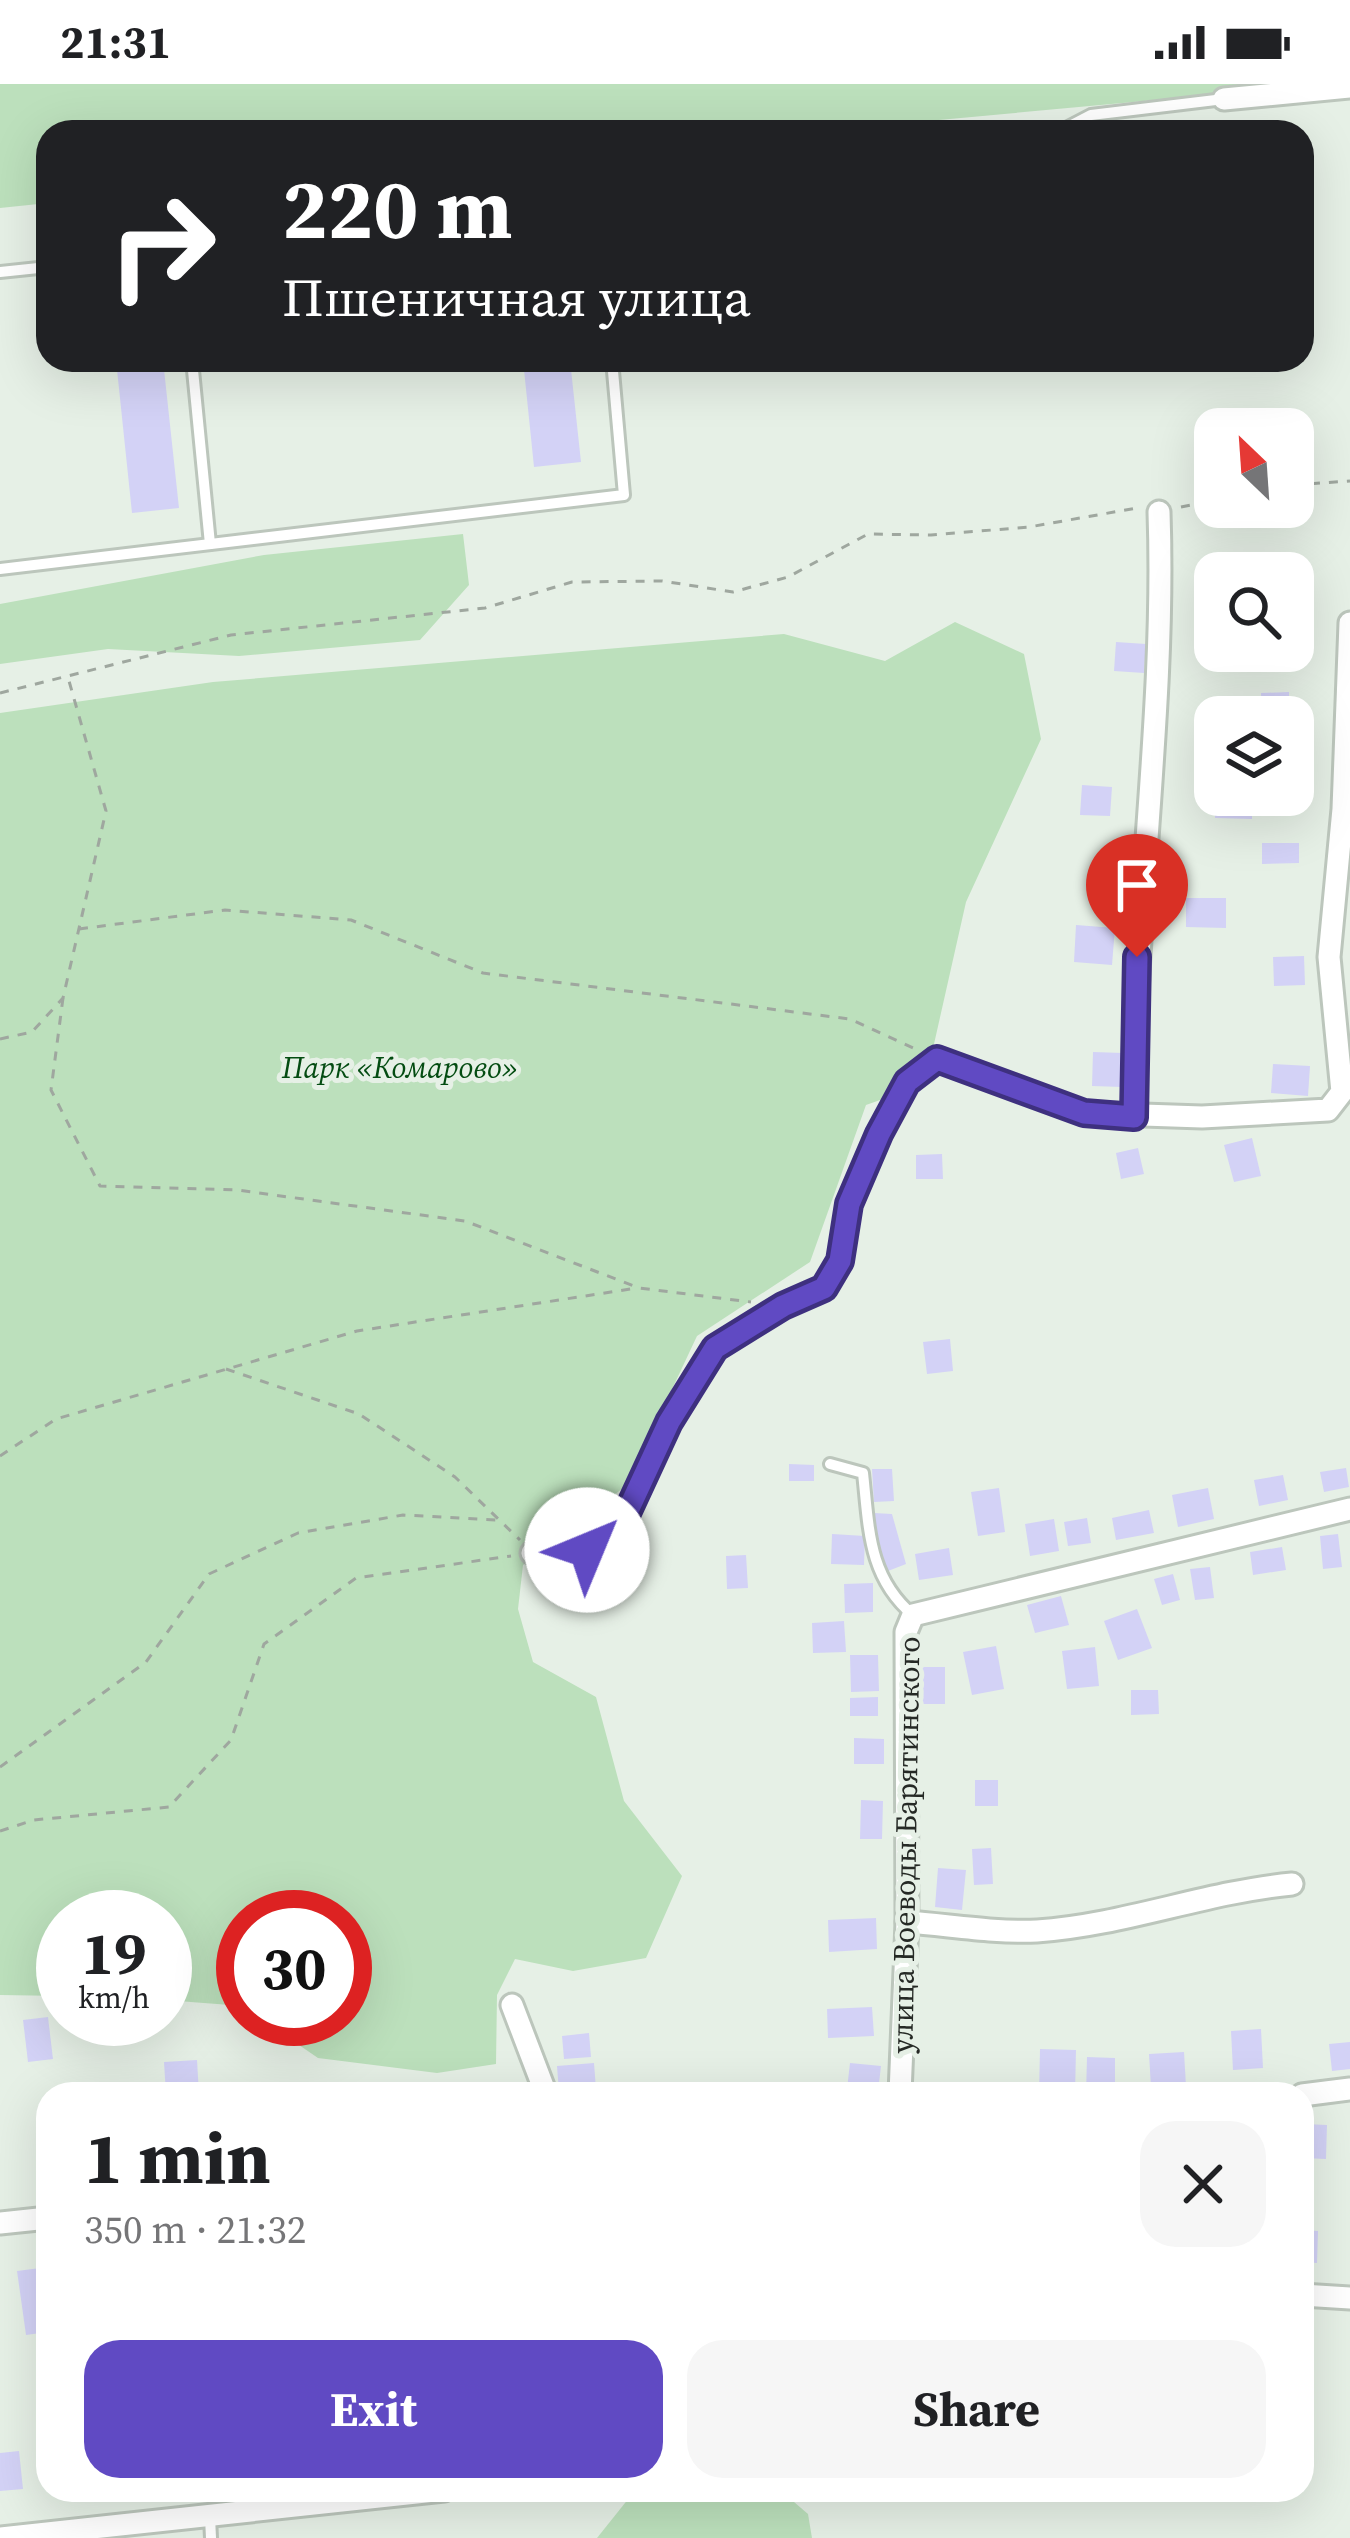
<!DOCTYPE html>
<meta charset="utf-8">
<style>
:root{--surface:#fff;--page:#f6f6f6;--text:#202124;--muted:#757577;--accent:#604ac3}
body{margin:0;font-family:"Source Serif 4",serif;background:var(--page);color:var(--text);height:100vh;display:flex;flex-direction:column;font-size:45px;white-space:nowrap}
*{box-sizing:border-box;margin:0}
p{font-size:39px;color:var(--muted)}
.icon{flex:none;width:66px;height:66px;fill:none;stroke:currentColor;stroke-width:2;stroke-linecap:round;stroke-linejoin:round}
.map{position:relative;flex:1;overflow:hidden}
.sheet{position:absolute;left:36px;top:1998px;width:1278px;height:420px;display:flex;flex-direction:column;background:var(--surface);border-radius:36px;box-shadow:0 12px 48px #0002}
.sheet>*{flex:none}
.guide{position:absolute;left:36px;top:36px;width:1278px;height:252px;border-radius:36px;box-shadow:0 12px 48px #0002;background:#202124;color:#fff;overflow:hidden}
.needle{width:78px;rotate:335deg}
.fabs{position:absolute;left:1194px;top:324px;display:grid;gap:24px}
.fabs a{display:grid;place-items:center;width:120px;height:120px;border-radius:24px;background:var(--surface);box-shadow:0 12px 48px #0002;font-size:60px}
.speed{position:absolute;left:36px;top:1806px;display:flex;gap:24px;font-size:60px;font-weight:700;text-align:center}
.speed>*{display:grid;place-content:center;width:156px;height:156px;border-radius:50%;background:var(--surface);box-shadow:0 12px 48px #0002;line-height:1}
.speed small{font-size:30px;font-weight:400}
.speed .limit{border:18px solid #d22;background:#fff;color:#111}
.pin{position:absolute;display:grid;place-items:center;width:102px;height:102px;color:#fff;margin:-123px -51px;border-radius:50% 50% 50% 0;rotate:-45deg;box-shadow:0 0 12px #0007}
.pin .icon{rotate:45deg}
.me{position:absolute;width:132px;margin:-66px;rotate:45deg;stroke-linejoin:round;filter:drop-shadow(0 0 9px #0008)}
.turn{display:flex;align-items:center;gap:42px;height:252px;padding:0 48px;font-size:54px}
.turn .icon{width:156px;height:156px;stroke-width:2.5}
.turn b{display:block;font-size:84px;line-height:102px}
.round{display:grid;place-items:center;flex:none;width:126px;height:126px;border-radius:36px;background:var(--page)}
.summary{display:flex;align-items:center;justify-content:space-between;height:204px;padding:0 48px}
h1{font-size:72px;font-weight:700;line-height:90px}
.cta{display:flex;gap:24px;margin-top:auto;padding:24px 48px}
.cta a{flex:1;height:138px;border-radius:36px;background:var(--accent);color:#fff;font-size:48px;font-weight:700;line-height:138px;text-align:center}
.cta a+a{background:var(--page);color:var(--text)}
.status{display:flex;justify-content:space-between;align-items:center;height:84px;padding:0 60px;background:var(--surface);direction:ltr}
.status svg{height:33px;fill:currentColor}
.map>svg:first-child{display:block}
.green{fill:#bce0bc}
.building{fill:#d3d2f6}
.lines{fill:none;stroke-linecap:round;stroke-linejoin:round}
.lane-casing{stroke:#bcc6bc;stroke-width:16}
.street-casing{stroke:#bcc6bc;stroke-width:27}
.path{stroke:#9fa79f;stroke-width:3;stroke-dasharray:9 9;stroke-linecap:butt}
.lane{stroke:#fff;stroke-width:10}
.street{stroke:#fff;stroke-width:21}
.route-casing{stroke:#3e307f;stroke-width:30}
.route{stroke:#604ac3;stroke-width:21}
.labels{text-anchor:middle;stroke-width:10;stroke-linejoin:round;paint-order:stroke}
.park-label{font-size:30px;font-style:italic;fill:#044c12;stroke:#e6f0e6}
.street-label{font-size:30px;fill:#252925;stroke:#e6f0e6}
</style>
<div class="status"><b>21:31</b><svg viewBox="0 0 49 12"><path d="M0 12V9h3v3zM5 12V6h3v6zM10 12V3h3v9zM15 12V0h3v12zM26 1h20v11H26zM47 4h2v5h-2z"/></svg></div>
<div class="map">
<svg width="1350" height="2454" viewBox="0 0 1350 2454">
<rect width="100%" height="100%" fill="#e6f0e6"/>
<g class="green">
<polygon points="0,0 1329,0 808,48 48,48 48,119 0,124"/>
<polygon points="463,450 469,501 420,556 239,572 108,565 0,580 0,520 264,471"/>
<polygon points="955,538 1024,570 1041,655 966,818 925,1000 866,1021 810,1178 697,1252 627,1401 523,1481 518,1525 533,1578 596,1613 624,1717 682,1792 646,1874 573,1887 515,1875 497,1911 496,1980 437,1989 318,1974 261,1935 345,1935 345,1833 243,1833 243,1922 165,1916 165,1833 63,1833 63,1912 0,1911 0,629 213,598 784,550 885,577"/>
<polygon points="647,2406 780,2406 808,2430 812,2454 597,2454 633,2409"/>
</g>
<g class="building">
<polygon points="116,276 163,276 179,424 132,429"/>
<polygon points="523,276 570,276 581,378 534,383"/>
<polygon points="1300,555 1301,576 1248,577 1248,567 1293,567 1293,556"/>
<polygon points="1116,558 1146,560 1144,589 1114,587"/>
<polygon points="1289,608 1289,633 1262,633 1261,609"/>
<polygon points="1082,701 1112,703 1110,732 1080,731"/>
<polygon points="1216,711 1252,711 1252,735 1215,734"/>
<polygon points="1262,759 1299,759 1299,779 1262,780"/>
<polygon points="1186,814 1226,814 1226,844 1186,843"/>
<polygon points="1076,841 1115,844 1112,881 1074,878"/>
<polygon points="1304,872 1305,901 1274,902 1273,873"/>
<polygon points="1093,968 1123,969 1122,1003 1092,1002"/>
<polygon points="1273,980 1310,982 1308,1012 1271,1009"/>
<polygon points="1252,1054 1261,1092 1234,1098 1224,1061"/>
<polygon points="1138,1064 1144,1090 1121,1095 1116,1069"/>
<polygon points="942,1070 943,1095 916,1095 916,1071"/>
<polygon points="950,1255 953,1287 927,1290 923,1258"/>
<polygon points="789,1380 814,1381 814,1397 789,1397"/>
<polygon points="1346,1384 1349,1403 1324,1408 1320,1388"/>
<polygon points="872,1385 892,1385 894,1417 874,1418"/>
<polygon points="1283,1391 1288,1416 1259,1422 1254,1396"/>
<polygon points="999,1404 1005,1448 978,1452 971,1408"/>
<polygon points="1208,1404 1214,1435 1178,1443 1172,1411"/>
<polygon points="1149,1426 1154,1449 1116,1456 1112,1434"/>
<polygon points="874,1429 892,1430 906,1480 888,1487 874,1454"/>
<polygon points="1087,1434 1091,1459 1068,1462 1064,1438"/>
<polygon points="1054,1435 1059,1467 1030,1472 1025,1440"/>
<polygon points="832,1450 865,1452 864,1481 831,1480"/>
<polygon points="1338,1450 1342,1483 1323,1485 1320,1452"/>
<polygon points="1282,1463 1286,1486 1253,1491 1250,1468"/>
<polygon points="949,1464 953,1491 919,1496 915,1470"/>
<polygon points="746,1471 748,1504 727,1505 726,1472"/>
<polygon points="1210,1483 1214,1514 1195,1516 1190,1485"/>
<polygon points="1173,1490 1180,1516 1162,1521 1154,1495"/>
<polygon points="873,1499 873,1528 845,1529 844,1500"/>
<polygon points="1061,1512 1069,1541 1035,1549 1027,1521"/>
<polygon points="1137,1525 1152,1564 1118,1576 1104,1537"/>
<polygon points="844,1537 846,1568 813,1569 812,1539"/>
<polygon points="996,1562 1004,1605 972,1611 963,1568"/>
<polygon points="1095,1563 1099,1602 1067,1605 1062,1567"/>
<polygon points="850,1571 878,1571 879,1607 851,1608"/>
<rect x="920" y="1583" width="25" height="37"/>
<polygon points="1131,1606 1158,1606 1159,1630 1131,1631"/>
<polygon points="878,1613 878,1632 850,1632 850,1614"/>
<polygon points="854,1654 884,1655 884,1680 854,1680"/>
<rect x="975" y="1696" width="23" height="26"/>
<polygon points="861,1716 883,1717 882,1755 860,1755"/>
<polygon points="991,1764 993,1800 974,1801 972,1765"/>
<polygon points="938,1784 966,1786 962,1826 935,1823"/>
<polygon points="876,1834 877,1865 829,1868 828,1836"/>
<polygon points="872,1923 874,1952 828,1954 827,1925"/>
<polygon points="48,1933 53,1975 28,1978 23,1936"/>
<polygon points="1261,1945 1263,1984 1233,1986 1231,1947"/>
<polygon points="589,1949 591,1973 564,1975 562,1952"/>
<polygon points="1350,1958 1350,1985 1332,1987 1329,1960"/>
<polygon points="1040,1965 1076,1966 1075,2010 1039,2010"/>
<polygon points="1184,1968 1186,2002 1151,2003 1149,1970"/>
<polygon points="1087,1973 1115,1974 1115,2010 1086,2010"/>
<polygon points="197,1976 199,2010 166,2010 164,1978"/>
<polygon points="594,1979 596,2005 559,2008 557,1982"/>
<polygon points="850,1979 881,1982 878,2008 847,2005"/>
<polygon points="1304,2040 1327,2041 1326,2075 1303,2074"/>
<polygon points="1302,2146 1318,2147 1317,2179 1302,2178"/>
<polygon points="48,2183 48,2248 26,2251 17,2187"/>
<polygon points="19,2367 23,2405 0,2407 0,2369"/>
</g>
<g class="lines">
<defs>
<g id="lane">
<polyline points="1028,48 1066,44 1091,31 1224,15"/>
<polyline points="0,188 48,183"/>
<polyline points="192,276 210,460"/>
<polyline points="0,485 624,411 612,276"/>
<path d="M830,1380L863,1389C869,1444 868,1493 913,1531"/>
<polyline points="210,2433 211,2454"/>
</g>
<g id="street">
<polyline points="1224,15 1350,3"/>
<path d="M1134,1033C1133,831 1166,629 1159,428"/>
<polyline points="532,1469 588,1466 625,1433 669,1338 715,1264 783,1222 824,1204 840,1177 849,1120 879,1050 907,998 937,975 1084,1029 1202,1033 1328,1026 1342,1008 1329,873 1343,725 1350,539"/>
<path d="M907,1838C949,1841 995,1849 1037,1847C1124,1841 1206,1808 1292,1800"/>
<polyline points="512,1921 546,2010"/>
<polyline points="900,2010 907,1838 906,1548 913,1531 1350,1425"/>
<polyline points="1302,2011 1350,2005"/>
<polyline points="0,2139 48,2134"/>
<polyline points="1302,2211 1350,2214"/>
<polyline points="0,2454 444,2406"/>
</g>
</defs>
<use href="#lane" class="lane-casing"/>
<use href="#street" class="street-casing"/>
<g class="path">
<polyline points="1293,401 1350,397"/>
<polyline points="1181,423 1215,416"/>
<polyline points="0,609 231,551 485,524 572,498 662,497 733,508 788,493 868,450 931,451 1029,443 1137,424"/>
<polyline points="79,845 225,826 351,836 483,889 850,935 913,964"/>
<polyline points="63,914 51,1006 100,1102 237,1106 465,1137 639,1204 751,1218"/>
<polyline points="0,955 32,948 63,914 106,727 69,597"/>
<polyline points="226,1285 359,1330 455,1393 520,1456"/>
<polyline points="0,1372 56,1335 357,1247 637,1204"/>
<polyline points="0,1683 146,1578 209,1490 298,1449 403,1431 496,1436"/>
<polyline points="0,1747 34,1736 169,1723 231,1656 264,1560 356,1494 511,1472"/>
</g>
<use href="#lane" class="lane"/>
<use href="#street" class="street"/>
</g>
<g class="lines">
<defs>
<polyline id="route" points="587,1466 625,1433 669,1338 715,1264 783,1222 824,1204 840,1177 849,1120 879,1050 907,998 937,975 1084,1029 1134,1033 1137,873"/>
</defs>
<use href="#route" class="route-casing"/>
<use href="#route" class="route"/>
</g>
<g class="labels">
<g class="park-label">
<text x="400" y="994">Парк «Комарово»</text>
</g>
<g class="street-label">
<text transform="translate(906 1761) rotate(-89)" y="10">улица Воеводы Барятинского</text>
</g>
</g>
</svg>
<div class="fabs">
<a><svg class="needle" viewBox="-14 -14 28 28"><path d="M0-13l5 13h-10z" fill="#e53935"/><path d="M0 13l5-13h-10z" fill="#757577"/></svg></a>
<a><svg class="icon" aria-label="search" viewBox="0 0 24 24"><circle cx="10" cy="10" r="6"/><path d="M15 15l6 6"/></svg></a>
<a><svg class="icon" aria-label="layers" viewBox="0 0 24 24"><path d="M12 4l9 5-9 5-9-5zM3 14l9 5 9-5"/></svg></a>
</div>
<div class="speed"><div>19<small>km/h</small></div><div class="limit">30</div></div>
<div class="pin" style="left:1137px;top:873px;background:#d93025"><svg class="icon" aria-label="arrive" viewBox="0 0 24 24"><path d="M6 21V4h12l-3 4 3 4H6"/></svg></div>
<svg class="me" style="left:587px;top:1466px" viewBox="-20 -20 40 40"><circle r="19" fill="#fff"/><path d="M0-13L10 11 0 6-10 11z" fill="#604ac3"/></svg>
<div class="guide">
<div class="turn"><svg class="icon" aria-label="right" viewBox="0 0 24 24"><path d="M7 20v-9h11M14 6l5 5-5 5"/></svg><div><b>220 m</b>Пшеничная улица</div></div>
</div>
<section class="sheet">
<div class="summary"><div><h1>1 min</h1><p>350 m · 21:32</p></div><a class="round"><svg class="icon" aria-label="close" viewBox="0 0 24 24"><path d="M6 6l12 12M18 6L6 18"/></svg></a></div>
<div class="cta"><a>Exit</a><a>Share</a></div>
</section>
</div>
